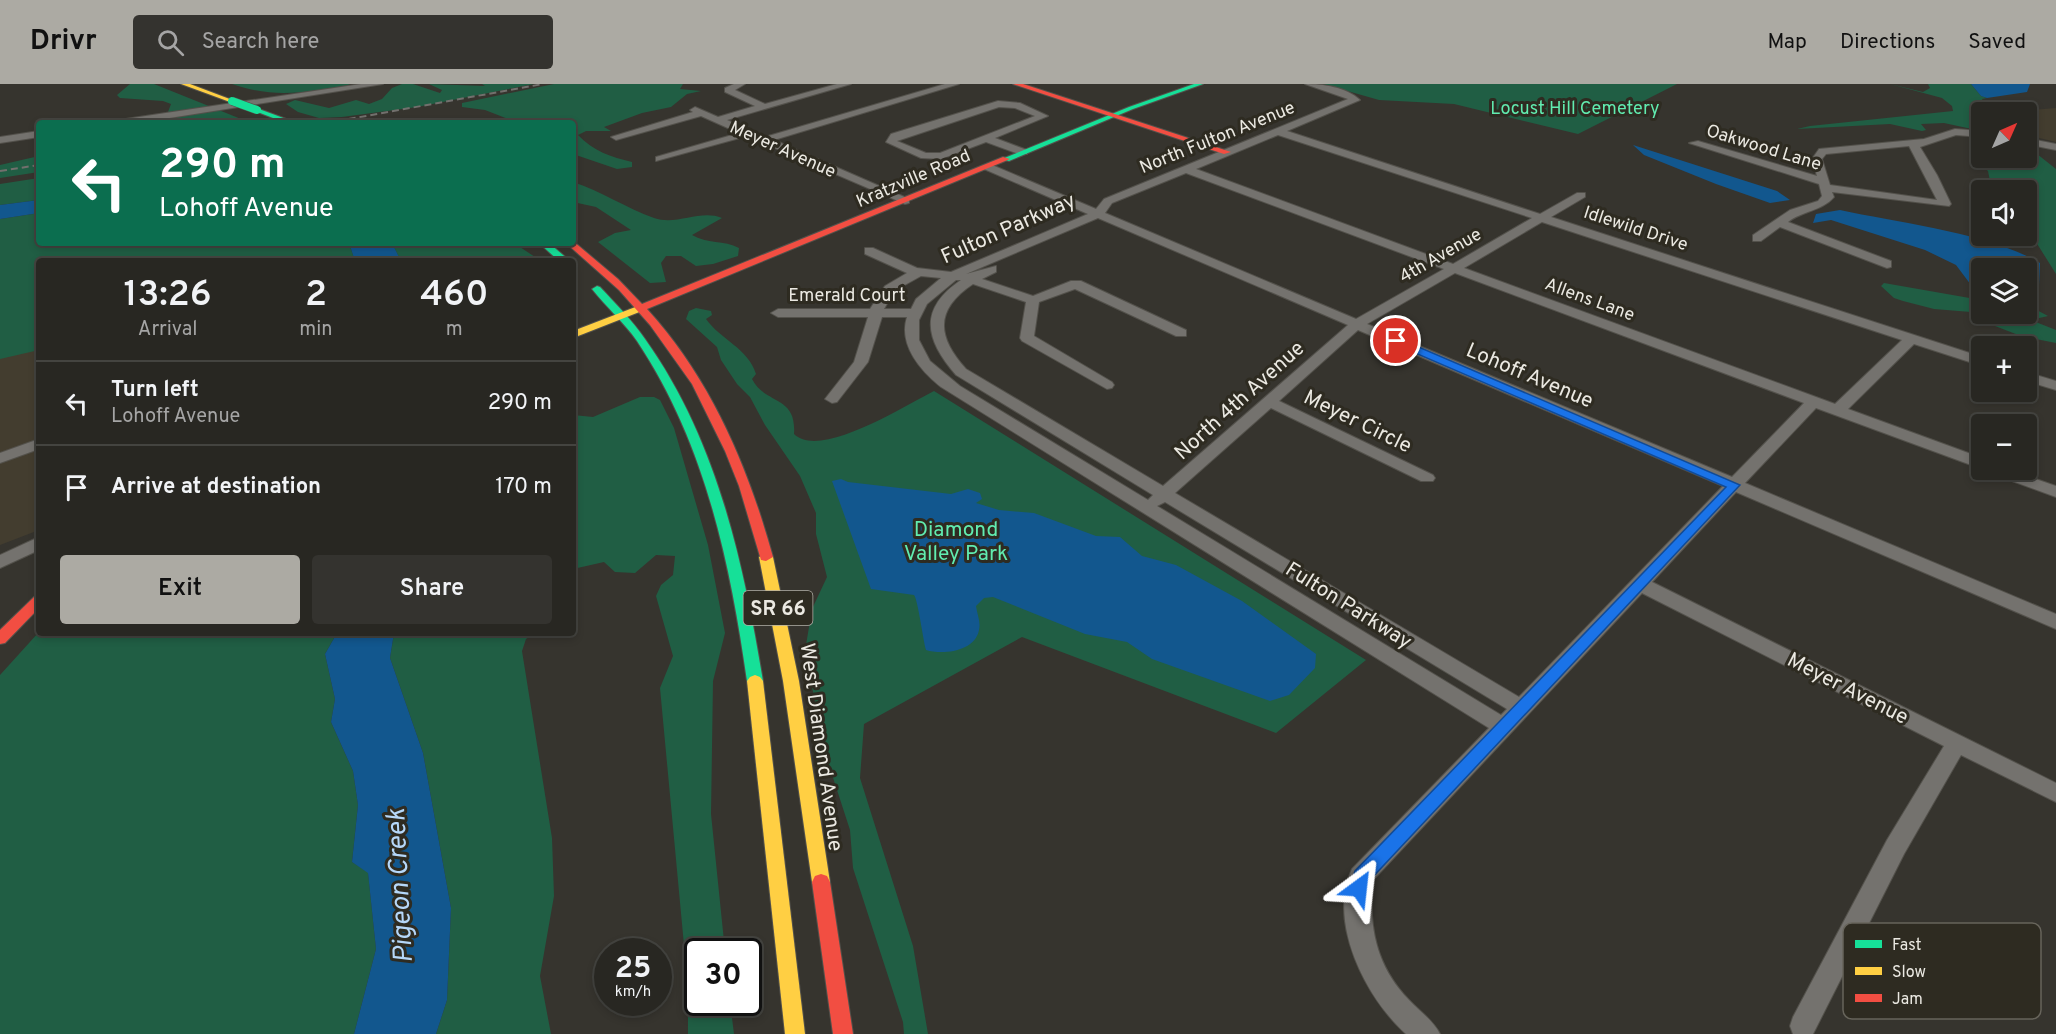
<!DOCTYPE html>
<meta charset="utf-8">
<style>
:root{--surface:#282722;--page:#34332f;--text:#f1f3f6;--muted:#a5a5a5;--line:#444440;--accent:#acaaa3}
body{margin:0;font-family:Overpass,sans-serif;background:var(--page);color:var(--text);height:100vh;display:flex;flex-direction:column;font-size:22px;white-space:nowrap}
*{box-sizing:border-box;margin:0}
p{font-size:20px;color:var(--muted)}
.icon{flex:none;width:33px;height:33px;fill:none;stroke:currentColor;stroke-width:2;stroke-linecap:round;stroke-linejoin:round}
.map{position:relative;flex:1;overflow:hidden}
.drawer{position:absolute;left:36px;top:174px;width:540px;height:378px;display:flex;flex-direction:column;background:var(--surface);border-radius:6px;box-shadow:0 3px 9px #0003,0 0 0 2px var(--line)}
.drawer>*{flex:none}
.hud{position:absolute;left:36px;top:36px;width:540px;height:126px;border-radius:6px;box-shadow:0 3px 9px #0003,0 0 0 2px var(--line);background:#0b6e4f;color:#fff;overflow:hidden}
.needle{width:39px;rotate:45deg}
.fabs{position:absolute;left:1971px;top:18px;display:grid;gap:12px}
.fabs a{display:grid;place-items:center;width:66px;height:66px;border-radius:6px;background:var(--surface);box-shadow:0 3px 9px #0003,0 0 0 2px var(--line);font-size:30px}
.speed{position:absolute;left:594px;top:854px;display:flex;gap:12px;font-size:30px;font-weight:700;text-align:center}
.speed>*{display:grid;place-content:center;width:78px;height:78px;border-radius:50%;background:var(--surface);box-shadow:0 3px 9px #0003,0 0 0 2px var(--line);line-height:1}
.speed small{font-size:15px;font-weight:400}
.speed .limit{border:3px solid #111;border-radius:9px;background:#fff;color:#111}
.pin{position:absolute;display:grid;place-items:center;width:51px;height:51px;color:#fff;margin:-26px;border:3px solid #fff;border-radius:50%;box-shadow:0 2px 6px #0007}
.me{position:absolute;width:66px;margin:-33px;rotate:30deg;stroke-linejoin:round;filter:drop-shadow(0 0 4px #0008)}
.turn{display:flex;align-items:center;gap:21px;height:126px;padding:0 24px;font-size:27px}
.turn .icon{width:78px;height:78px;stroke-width:2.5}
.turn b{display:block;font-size:42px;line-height:51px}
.eta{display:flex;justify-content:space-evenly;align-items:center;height:102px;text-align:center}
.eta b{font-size:36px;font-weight:600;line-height:42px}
.action{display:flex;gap:12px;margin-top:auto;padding:12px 24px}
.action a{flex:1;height:69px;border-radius:6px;background:var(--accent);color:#111;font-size:24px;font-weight:600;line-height:69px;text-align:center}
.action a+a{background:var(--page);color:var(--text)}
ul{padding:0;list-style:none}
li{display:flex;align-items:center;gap:18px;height:84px;padding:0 24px;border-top:2px solid var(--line)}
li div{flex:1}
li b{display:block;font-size:22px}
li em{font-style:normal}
header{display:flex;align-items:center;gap:36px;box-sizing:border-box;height:84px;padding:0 30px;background:var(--accent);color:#111}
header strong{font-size:28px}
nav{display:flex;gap:33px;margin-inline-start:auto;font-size:21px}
.search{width:420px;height:54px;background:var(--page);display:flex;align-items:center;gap:15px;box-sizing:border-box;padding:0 21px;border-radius:6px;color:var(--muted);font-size:22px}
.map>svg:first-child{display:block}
.built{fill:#433d2f}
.green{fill:#205e44}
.water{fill:#12578e}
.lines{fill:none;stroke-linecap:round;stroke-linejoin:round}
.street-casing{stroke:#53514b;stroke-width:2}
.fast-casing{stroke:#53514b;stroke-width:2}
.slow-casing{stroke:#53514b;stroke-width:2}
.jam-casing{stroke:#53514b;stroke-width:2}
.street{fill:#74726e;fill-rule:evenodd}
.fast{fill:#16e098;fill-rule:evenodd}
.slow{fill:#ffcf43;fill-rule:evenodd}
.jam{fill:#f24e42;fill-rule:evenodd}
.rail{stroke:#72706d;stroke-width:2;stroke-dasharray:7 4;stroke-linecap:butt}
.fast-bridge-casing{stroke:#53514b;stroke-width:9;stroke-linecap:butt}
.fast-bridge{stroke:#16e098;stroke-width:8}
.route{fill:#1a73e8;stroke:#114b97;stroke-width:1.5}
.labels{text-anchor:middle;stroke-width:6;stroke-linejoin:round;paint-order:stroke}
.far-park-label{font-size:18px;fill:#61ecb0;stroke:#2e2b21}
.far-street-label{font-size:18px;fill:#ebe9e2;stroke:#2e2b21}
.shield{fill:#2e2b21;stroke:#b2b0a8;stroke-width:1.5}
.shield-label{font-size:20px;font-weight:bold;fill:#ebe9e2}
.street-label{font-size:21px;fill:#ebe9e2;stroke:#2e2b21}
.park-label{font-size:21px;fill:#61ecb0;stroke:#2e2b21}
.near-water-label{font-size:27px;font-style:italic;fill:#b5d7f9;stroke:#2e2b21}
.key{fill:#2e2b21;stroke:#67645b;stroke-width:1.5}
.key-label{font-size:16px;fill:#ebe9e2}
</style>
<header>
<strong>Drivr</strong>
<div class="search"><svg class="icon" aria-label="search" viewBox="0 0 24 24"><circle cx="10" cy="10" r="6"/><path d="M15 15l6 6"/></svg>Search here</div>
<nav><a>Map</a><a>Directions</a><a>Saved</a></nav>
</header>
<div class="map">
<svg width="2056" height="950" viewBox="0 0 2056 950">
<rect width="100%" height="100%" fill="#36342e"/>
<g class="built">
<polygon points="2056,24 2056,58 2027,51 2026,28 2007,28"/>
<polygon points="39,257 39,446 0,461 0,268"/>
</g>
<g class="green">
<polygon points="130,0 154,0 251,39 212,39 204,35 177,34 176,30 168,28 171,20 163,17 120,14 117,11"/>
<path d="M232,0H348L350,1C307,8 275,15 232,0Z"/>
<polygon points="402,0 413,0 440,9 442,6 429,0 485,2 482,0 534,0 417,23 342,33 319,34 298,28 286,20 295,16 329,24 356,16 369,20 382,15 392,4"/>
<path d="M554,0H683L680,5L701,7L687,10L671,23L642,29L604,43L611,47H586L578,51C593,67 611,73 632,78V83L617,85L573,70V39H518L485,26L462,23V19Z"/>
<polygon points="1323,0 1677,0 1578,50 1454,20 1379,16"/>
<polygon points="1890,0 1923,8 1930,4 1928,0 1971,0 1981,12 1987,14 1982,15 1986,24 1994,28 1982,28 1981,47 1944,39 1921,40 1926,46 1922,47 1890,40 1797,45 1810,42 1953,27 1952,22 1942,14"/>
<path d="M2027,62L2056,85V190L2036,158L2027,151L2026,106C2011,106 2002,107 1990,97L1988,87L1976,77L1973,68L1981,66L1982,74H2026Z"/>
<polygon points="39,72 39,88 0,94 0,81"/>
<polygon points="39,94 39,116 0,121 0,100"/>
<path d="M573,98C601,107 626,124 654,134C677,142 700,125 722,134L692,151C707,160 724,156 739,164L738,172L713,180L696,182L681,172H666L661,179L666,198L650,199L598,158L615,149L631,146L596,123L573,118Z"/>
<polygon points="39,129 39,159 349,159 355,177 39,177 39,266 0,275 0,135"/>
<polygon points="392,159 514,159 541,177 401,177"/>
<polygon points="1884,199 1981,216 1982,230 2026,230 2027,221 2048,232 2031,236 2056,246 2056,259 2021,252 1982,237 1971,228 1934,225 1903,217 1894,214 1881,202"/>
<path d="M696,224L711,227L712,231L706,235C721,256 748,264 756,290L752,295C765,321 797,311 794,350C820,376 906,321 934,307L1366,576L1276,649L1022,553L864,640L860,694L913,862L928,950H904L903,938L853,784L850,746L825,669L805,567L812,525L827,493L816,450V429L800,392L765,341L750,313L737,300L721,276L717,263L686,235L689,227Z"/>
<polygon points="640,313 654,313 660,316 674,344 708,461 725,549 713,597 711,730 725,867 698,867 698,918 730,918 734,950 688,950 688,904 660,604 673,572 656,512 661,501 673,491 675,472 656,471 635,489 615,488 604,478 573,485 573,331 593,333"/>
<polygon points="39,548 337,549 325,570 335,615 331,638 353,687 358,721 352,778 368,788 376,865 354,950 0,950 0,591"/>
<polygon points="394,549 536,549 526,555 522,567 552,754 554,812 540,892 551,950 436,950 447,916 451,824 423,669 390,574"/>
</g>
<g class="water">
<polygon points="1971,0 2030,0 2027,8 1987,14 1981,12"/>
<polygon points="1633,61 1777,107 1790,116 1770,119 1716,100 1644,71"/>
<polygon points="39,116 39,129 0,135 0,121"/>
<path d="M1840,126C1900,139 1989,149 2040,179L2039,201L2027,216L2026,184H1982L1981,206L1971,201L1956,181L1925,166L1831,136L1813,139L1816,130Z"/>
<polygon points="349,159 392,159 401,177 355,177"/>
<path d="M841,395L848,398L951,410L968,405L980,409L982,415L976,419L999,426L1034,429L1096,452L1120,453L1142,472L1176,481L1242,517L1316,570L1315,584L1289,611L1270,617L1152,575L1127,558L1085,550L993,513L984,514L976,522C977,530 981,538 979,546C975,568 942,571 926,566C923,555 918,516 914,511L871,505L832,397Z"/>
<polygon points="337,549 394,549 390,574 423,669 451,824 447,916 436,950 354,950 376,865 368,789 352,778 358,721 353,687 331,638 335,615 325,570"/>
</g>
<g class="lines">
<defs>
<g id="street">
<polygon points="361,0 383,0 138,39 114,39 119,36"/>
<polygon points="734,0 745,0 735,6 765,20 837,0 851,0 727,36 765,53 945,0 959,0 774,56 909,115 909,119 905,120 747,52 656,77 656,73 739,49 701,32 616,56 611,53 693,28 690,26 695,23 718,33 755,22 725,8 725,4"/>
<path d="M1305,0C1323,0 1346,3 1360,16L1287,47L1540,130L1577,109H1585V113L1551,133L1982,273V282L1914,260L1848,325L1982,374V385L1816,324L1745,399L2056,530V545L1736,408L1652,498L2056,699V718L1961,671L1904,770L1813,950H1793L1790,942L1793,933L1887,756L1944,662L1642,509L1373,796C1368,842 1376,882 1409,916C1419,927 1433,936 1440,950H1406C1366,914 1327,838 1352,785L1489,644L941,303C921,287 898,261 907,233H882L868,278L837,318L832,319L825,315L854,278L868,233H778L771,229L778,225H870L885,202L907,189L865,170V164H873L917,184L951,188L1088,130L984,85V81H992L1096,125L1104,115L1348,15ZM1278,51L1532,134L1453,180L1196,85ZM1186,89L1444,185L1356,235L1105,129L1112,119ZM1098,134L1348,241L1163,402L966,285C937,253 934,226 973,200L1026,218L1020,254L1022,257L1107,305L1112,304L1114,301L1112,298L1034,252L1039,218L1075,205L1176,252H1186V246L1081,197H1071L1033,212L982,195L996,188V182L966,190ZM1542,138L1902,256L1835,320L1464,184ZM1455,189L1804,319L1732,393L1367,240ZM921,192L941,194L916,215L911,225H884L894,207ZM956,196H961C918,225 925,256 956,291L1153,411L1148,416L960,302L930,277L919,256V236L927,220ZM1358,246L1723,402L1519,613L1175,409L1271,324L1421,397H1433L1435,394L1433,391L1279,317ZM1165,418L1507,625L1501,631L1157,422Z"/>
<path d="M998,17L1020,19L1048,32L995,54L1027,66V70H1019L986,58L941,75L921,74L886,58L891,50ZM999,23L1015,24L1035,32L940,69H926L897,57Z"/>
<path d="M1955,45L1982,47V53L1956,51L1920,63L1937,91L1951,120L1949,122L1832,108L1834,113C1822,127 1802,127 1788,138L1891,177V183L1887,184L1780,143L1761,157H1753V151L1790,126L1818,117L1822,112L1819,100L1689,59L1698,57L1817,92L1812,75L1819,65L1924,55ZM1909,62L1937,116L1830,101L1822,75L1826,70Z"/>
<polygon points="39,47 39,53 0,59 0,53"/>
<polygon points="2026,54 2056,60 2056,66 2026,60"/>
<polygon points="2026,288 2056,297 2056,306 2026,297"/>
<polygon points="39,355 39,365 0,379 0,369"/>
<polygon points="1988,386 2010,386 2056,402 2056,413 1990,389"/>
<polygon points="39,453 39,466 0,484 0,471"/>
</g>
<g id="fast">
<polygon points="1194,0 1203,0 1133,25 1009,77 1002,75 1129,23"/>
<polygon points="255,25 259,25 297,39 286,39 255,27"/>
<polygon points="539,159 549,159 570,177 559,177"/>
<path d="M597,202L600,203C616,220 632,236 645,255C717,356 743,477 763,597L760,601H750L747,597C730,478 705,359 637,257C624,238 606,223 592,205Z"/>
</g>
<g id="slow">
<polygon points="181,0 190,0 235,17 230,18"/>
<polygon points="638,222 643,225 642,227 573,254 573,247"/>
<polygon points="766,469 773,473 799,597 830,798 827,804 821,806 815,804 812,798 783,597 759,473"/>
<polygon points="755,591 760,593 763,597 805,950 785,950 747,597 750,593"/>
</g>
<g id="jam">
<polygon points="1013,0 1023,0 1231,68 1224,70"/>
<path d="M1003,73L1010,75L647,225C711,295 748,383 773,473L766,477L761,476L739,402L725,367L692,300L650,241L619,206L566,159H573V157L618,195L642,220Z"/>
<polygon points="39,511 39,524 5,559 0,560 0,546 34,513"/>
<polygon points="821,790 827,792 830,798 853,950 833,950 812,798 815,792"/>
</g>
</defs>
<use href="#street" class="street-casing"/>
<use href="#fast" class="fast-casing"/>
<use href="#slow" class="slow-casing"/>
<use href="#jam" class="jam-casing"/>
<use href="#street" class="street"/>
<use href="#fast" class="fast"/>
<use href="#slow" class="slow"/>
<use href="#jam" class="jam"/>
<g class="rail">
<polyline points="327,39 543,0"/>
<polyline points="0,87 39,81"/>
</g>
<defs>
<polyline id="fast-bridge" points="232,17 257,26"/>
</defs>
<use href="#fast-bridge" class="fast-bridge-casing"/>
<use href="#fast-bridge" class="fast-bridge"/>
</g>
<polygon class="route" points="1392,255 1400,255 1740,401 1370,796 1366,810 1359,812 1353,810 1350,804 1355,787 1726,403 1392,259"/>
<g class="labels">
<g class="far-park-label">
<text x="1575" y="30">Locust Hill Cemetery</text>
</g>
<g class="far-street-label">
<text transform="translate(1217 53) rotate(-22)" y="6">North Fulton Avenue</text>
<text transform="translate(1764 63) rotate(17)" y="6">Oakwood Lane</text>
<text transform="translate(783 65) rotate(24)" y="6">Meyer Avenue</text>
<text transform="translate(913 94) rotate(-23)" y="6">Kratzville Road</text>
<text transform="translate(1636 144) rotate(18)" y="6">Idlewild Drive</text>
<text transform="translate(1440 171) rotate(-30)" y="6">4th Avenue</text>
<text x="847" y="217">Emerald Court</text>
<text transform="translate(1590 215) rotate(20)" y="6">Allens Lane</text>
</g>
<rect class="shield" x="743.5" y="507" width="69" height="34" rx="4.5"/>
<g class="shield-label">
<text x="778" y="531">SR 66</text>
</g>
<g class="street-label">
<text transform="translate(1008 144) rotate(-24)" y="7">Fulton Parkway</text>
<text transform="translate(1530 291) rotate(23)" y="7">Lohoff Avenue</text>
<text transform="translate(1239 316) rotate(-42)" y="7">North 4th Avenue</text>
<text transform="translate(1358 337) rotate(26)" y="7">Meyer Circle</text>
<text transform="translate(1349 521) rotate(32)" y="7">Fulton Parkway</text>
<text transform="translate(1848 604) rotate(27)" y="7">Meyer Avenue</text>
<text transform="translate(822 663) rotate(82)" y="7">West Diamond Avenue</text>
</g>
<g class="park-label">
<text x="956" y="452">Diamond<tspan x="956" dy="24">Valley Park</tspan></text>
</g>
<g class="near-water-label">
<text transform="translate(399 802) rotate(-93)" y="9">Pigeon Creek</text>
</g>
</g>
<rect x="1843" y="839" width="198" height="96" rx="9" class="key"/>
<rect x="1855" y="856" width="27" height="8" fill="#16e098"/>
<rect x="1855" y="883" width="27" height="8" fill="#ffcf43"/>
<rect x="1855" y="910" width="27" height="8" fill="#f24e42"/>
<g class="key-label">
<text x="1892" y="866">Fast</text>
<text x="1892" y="893">Slow</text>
<text x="1892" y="920">Jam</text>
</g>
</svg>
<div class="fabs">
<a><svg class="needle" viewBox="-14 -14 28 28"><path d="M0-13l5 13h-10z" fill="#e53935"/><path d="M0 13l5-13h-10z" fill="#a5a5a5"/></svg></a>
<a><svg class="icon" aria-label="sound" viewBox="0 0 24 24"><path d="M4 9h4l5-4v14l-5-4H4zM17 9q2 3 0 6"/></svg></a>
<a><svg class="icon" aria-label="layers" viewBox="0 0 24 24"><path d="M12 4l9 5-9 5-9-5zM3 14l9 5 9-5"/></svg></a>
<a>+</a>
<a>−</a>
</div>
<div class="speed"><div>25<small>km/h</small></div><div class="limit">30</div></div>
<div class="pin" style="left:1396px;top:257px;background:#d93025"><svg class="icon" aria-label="arrive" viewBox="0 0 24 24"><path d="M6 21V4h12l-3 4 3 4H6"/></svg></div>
<svg class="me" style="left:1359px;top:804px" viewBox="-20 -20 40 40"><path d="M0-17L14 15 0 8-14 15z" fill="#1a73e8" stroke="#fff" stroke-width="4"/></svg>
<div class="hud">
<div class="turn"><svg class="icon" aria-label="left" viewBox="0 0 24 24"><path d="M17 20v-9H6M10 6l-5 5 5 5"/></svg><div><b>290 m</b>Lohoff Avenue</div></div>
</div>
<section class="drawer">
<div class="eta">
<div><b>13:26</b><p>Arrival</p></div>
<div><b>2</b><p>min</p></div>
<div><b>460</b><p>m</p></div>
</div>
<ul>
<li><svg class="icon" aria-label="left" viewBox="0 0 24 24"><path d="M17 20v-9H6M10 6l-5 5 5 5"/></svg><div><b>Turn left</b><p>Lohoff Avenue</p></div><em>290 m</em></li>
<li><svg class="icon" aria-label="arrive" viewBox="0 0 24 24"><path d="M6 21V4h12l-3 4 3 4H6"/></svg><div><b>Arrive at destination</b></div><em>170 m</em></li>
</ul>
<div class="action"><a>Exit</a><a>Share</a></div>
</section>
</div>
